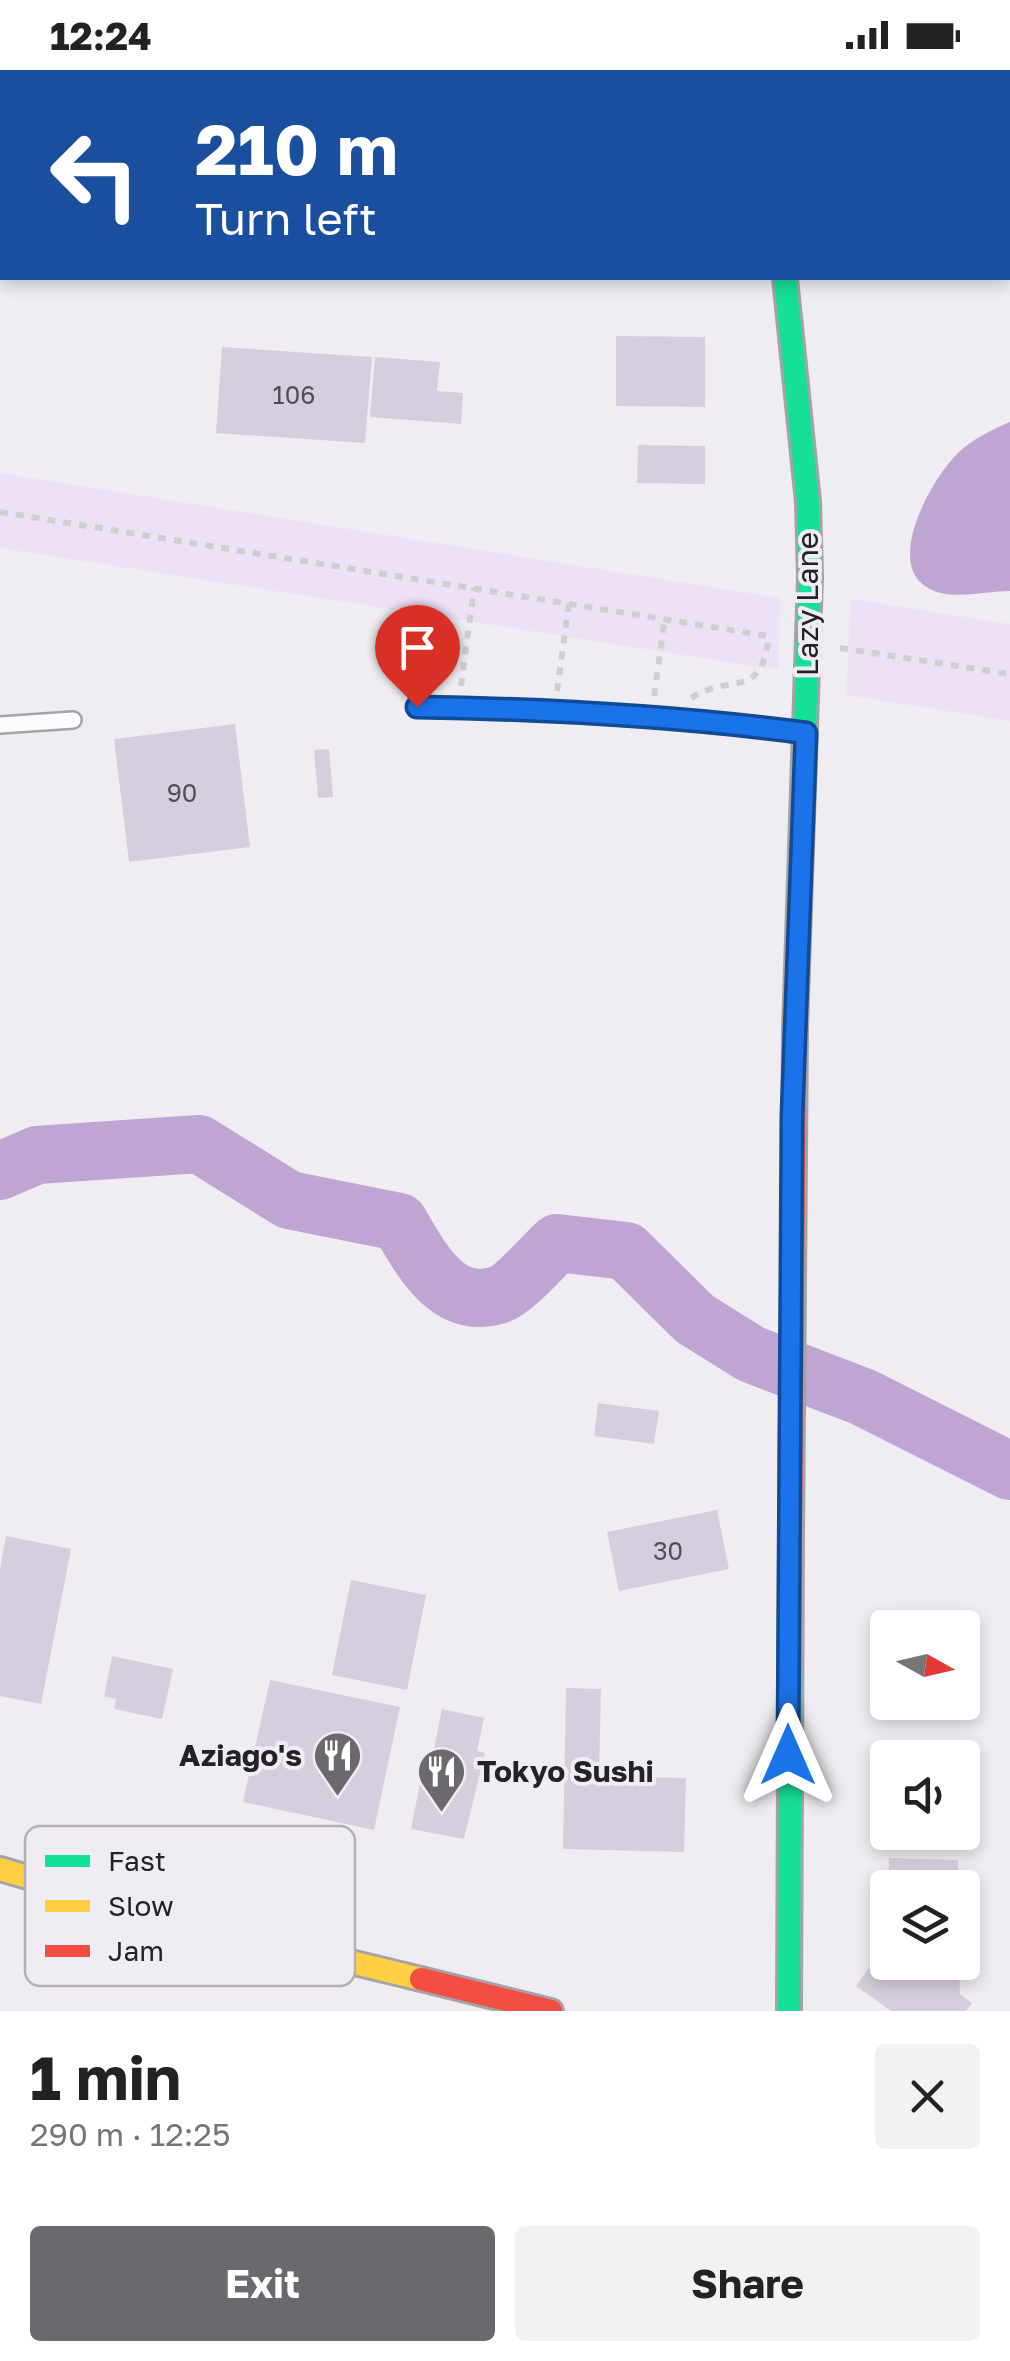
<!DOCTYPE html>
<meta charset="utf-8">
<style>
:root{--surface:#fff;--page:#f2f2f2;--text:#222;--muted:#767676;--accent:#6b696d}
body{margin:0;font-family:"Golos Text",sans-serif;background:var(--page);color:var(--text);height:100vh;display:flex;flex-direction:column;font-size:38px;white-space:nowrap}
*{box-sizing:border-box;margin:0}
p{font-size:32px;color:var(--muted)}
.icon{flex:none;width:55px;height:55px;fill:none;stroke:currentColor;stroke-width:2;stroke-linecap:round;stroke-linejoin:round}
.map{position:relative;height:1941px;overflow:hidden}
.side{display:flex;flex-direction:column;background:var(--surface);flex:1}
.side>*{flex:none}
.banner{position:absolute;left:0px;top:0px;width:1010px;height:210px;box-shadow:0 5px 15px #0003;background:#1a4fa0;color:#fff;overflow:hidden}
.needle{width:65px;rotate:98deg}
.controls{position:absolute;left:870px;top:1540px;display:grid;gap:20px}
.controls a{display:grid;place-items:center;width:110px;height:110px;border-radius:10px;background:var(--surface);box-shadow:0 5px 15px #0003;font-size:50px}
.pin{position:absolute;display:grid;place-items:center;width:85px;height:85px;color:#fff;margin:-102px -42px;border-radius:50% 50% 50% 0;rotate:-45deg;box-shadow:0 0 10px #0007}
.pin .icon{rotate:45deg}
.me{position:absolute;width:110px;margin:-55px;rotate:0deg;stroke-linejoin:round;filter:drop-shadow(0 0 8px #0008)}
.turn{display:flex;align-items:center;gap:35px;height:210px;padding:0 30px;font-size:45px}
.turn .icon{width:130px;height:130px;stroke-width:2.5}
.turn b{display:block;font-size:70px;line-height:85px}
.round{display:grid;place-items:center;flex:none;width:105px;height:105px;border-radius:10px;background:var(--page)}
.headline{display:flex;align-items:center;justify-content:space-between;height:170px;padding:0 30px}
h1{font-size:60px;font-weight:700;line-height:75px}
.button{display:flex;gap:20px;margin-top:auto;padding:20px 30px}
.button a{flex:1;height:115px;border-radius:10px;background:var(--accent);color:#fff;font-size:40px;font-weight:700;line-height:115px;text-align:center}
.button a+a{background:var(--page);color:var(--text)}
.status{display:flex;justify-content:space-between;align-items:center;height:70px;padding:0 50px;background:var(--surface);direction:ltr}
.status svg{height:28px;fill:currentColor}
.map>svg:first-child{display:block}
.green{fill:#ede1f6}
.water{fill:#bfa5d2}
.lines{fill:none;stroke-linecap:round;stroke-linejoin:round}
.river{stroke:#bfa5d2;stroke-width:58}
.building{fill:#d7cedd}
.lane-casing{stroke:#a5a3a6;stroke-width:20}
.street-casing{stroke:#a5a3a6;stroke-width:35}
.fast-casing{stroke:#a5a3a6;stroke-width:28}
.slow-casing{stroke:#a5a3a6;stroke-width:28}
.jam-casing{stroke:#a5a3a6;stroke-width:28}
.path{stroke:#cfcfd0;stroke-width:6;stroke-dasharray:8 8;stroke-linecap:butt}
.lane{stroke:#fdfcfd;stroke-width:15}
.street{stroke:#fdfcfd;stroke-width:30}
.fast{stroke:#16e098;stroke-width:22}
.slow{stroke:#ffcf43;stroke-width:22}
.jam{stroke:#f24e42;stroke-width:22}
.route-casing{stroke:#114b97;stroke-width:25}
.route{stroke:#1a73e8;stroke-width:18}
.labels{text-anchor:middle;stroke-width:8;stroke-linejoin:round;paint-order:stroke}
.number-label{font-size:25px;fill:#504d53}
.street-label{font-size:30px;fill:#232225;stroke:#f0ecf3}
.poi-label{font-size:30px;font-weight:bold;fill:#232225;stroke:#f0ecf3;text-anchor:end}
.key{fill:#f0ecf3;stroke:#b2afb5;stroke-width:2.5}
.key-label{font-size:28px;fill:#232225}
</style>
<div class="status"><b>12:24</b><svg viewBox="0 0 49 12"><path d="M0 12V9h3v3zM5 12V6h3v6zM10 12V3h3v9zM15 12V0h3v12zM26 1h20v11H26zM47 4h2v5h-2z"/></svg></div>
<div class="map">
<svg width="1010" height="1941" viewBox="0 0 1010 1941">
<rect width="100%" height="100%" fill="#f0edf2"/>
<g class="green">
<polygon points="0,403 780,528 779,600 0,478"/>
<polygon points="851,529 1010,554 1010,651 846,625"/>
</g>
<path class="water" d="M1010,352V521C987,521 953,530 932,520C881,498 931,410 957,384C971,370 991,360 1010,352Z"/>
<g class="lines">
<path class="river" d="M0,1101L37,1085L199,1074L289,1130L399,1152C420,1187 446,1241 498,1225C513,1221 544,1185 557,1173L626,1181L695,1249L751,1284L863,1327L1010,1401"/>
</g>
<g class="building">
<polygon points="616,266 705,267 705,337 616,336"/>
<polygon points="222,277 372,287 365,373 216,363"/>
<polygon points="375,287 440,292 437,321 463,323 461,354 370,347"/>
<polygon points="638,375 705,376 705,414 637,413"/>
<polygon points="235,654 250,777 129,792 114,669"/>
<polygon points="329,679 333,727 318,728 314,680"/>
<polygon points="598,1333 659,1341 654,1374 594,1366"/>
<polygon points="717,1440 729,1499 619,1521 607,1462"/>
<polygon points="6,1466 71,1479 41,1634 0,1626 0,1499"/>
<polygon points="351,1510 426,1525 407,1620 332,1605"/>
<polygon points="112,1586 173,1599 162,1649 114,1639 116,1629 104,1626"/>
<polygon points="270,1610 400,1637 374,1760 243,1732"/>
<polygon points="566,1618 601,1619 599,1706 686,1708 684,1782 563,1779"/>
<polygon points="442,1639 484,1648 477,1681 485,1683 464,1769 411,1759 426,1683 433,1684"/>
<polygon points="889,1788 958,1790 958,1818 888,1818"/>
<polygon points="888,1872 888,1892 959,1892 960,1924 972,1933 966,1941 891,1941 856,1916"/>
</g>
<g class="lines">
<defs>
<g id="lane">
<path d="M417,637C547,638 673,646 802,663"/>
<polyline points="0,655 73,650"/>
</g>
<polyline id="street" points="765,0 765,2"/>
<g id="fast">
<polyline points="785,208 808,432 810,507 795,959"/>
<polyline points="789,1941 791,1464"/>
</g>
<polyline id="slow" points="0,1799 169,1848 421,1909"/>
<g id="jam">
<polyline points="791,1464 795,959"/>
<polyline points="421,1909 551,1941"/>
</g>
</defs>
<use href="#lane" class="lane-casing"/>
<use href="#street" class="street-casing"/>
<use href="#fast" class="fast-casing"/>
<use href="#slow" class="slow-casing"/>
<use href="#jam" class="jam-casing"/>
<g class="path">
<polyline points="0,442 774,567"/>
<polyline points="840,578 1010,604"/>
<polyline points="461,616 474,518"/>
<polyline points="557,621 569,533"/>
<polyline points="654,626 665,548"/>
<path d="M691,628C731,602 761,632 769,566"/>
</g>
<use href="#lane" class="lane"/>
<use href="#street" class="street"/>
<use href="#fast" class="fast"/>
<use href="#slow" class="slow"/>
<use href="#jam" class="jam"/>
</g>
<g class="lines">
<defs>
<path id="route" d="M417,637C548,639 676,646 806,663L792,1046L788,1685"/>
</defs>
<use href="#route" class="route-casing"/>
<use href="#route" class="route"/>
</g>
<defs>
<symbol id="restaurant-pin" viewBox="-11 -11 22 30"><path d="M0 17L-7.5 6A9.5 9.5 0 1 1 7.5 6Z" fill="#6b696d" stroke="#f0ecf3"/><path d="M-5-6h1v4h1v-4h1v4h1v-4h1v5L-1.5 .5V6h-2V.5L-5-1ZM5-6V6H3V1.5H1.5Q1.5-4 5-6Z" fill="#fff"/></symbol>
</defs>
<g fill-rule="evenodd">
<use href="#restaurant-pin" x="310" y="1658" width="55" height="75"/>
<use href="#restaurant-pin" x="414" y="1674" width="55" height="75"/>
</g>
<g class="labels">
<g class="number-label">
<text x="294" y="334">106</text>
<text x="182" y="732">90</text>
<text x="668" y="1490">30</text>
</g>
<g class="street-label">
<text transform="translate(808 534) rotate(-90)" y="10">Lazy Lane</text>
</g>
<g class="poi-label">
<text x="302" y="1696">Aziago's</text>
<text x="477" y="1712" text-anchor="start">Tokyo Sushi</text>
</g>
</g>
<rect x="25" y="1756" width="330" height="160" rx="15" class="key"/>
<rect x="45" y="1785" width="45" height="12" fill="#16e098"/>
<rect x="45" y="1830" width="45" height="12" fill="#ffcf43"/>
<rect x="45" y="1875" width="45" height="12" fill="#f24e42"/>
<g class="key-label">
<text x="108" y="1801">Fast</text>
<text x="108" y="1846">Slow</text>
<text x="108" y="1891">Jam</text>
</g>
</svg>
<div class="controls">
<a><svg class="needle" viewBox="-14 -14 28 28"><path d="M0-13l5 13h-10z" fill="#e53935"/><path d="M0 13l5-13h-10z" fill="#767676"/></svg></a>
<a><svg class="icon" aria-label="sound" viewBox="0 0 24 24"><path d="M4 9h4l5-4v14l-5-4H4zM17 9q2 3 0 6"/></svg></a>
<a><svg class="icon" aria-label="layers" viewBox="0 0 24 24"><path d="M12 4l9 5-9 5-9-5zM3 14l9 5 9-5"/></svg></a>
</div>
<div class="pin" style="left:417px;top:637px;background:#d93025"><svg class="icon" aria-label="arrive" viewBox="0 0 24 24"><path d="M6 21V4h12l-3 4 3 4H6"/></svg></div>
<svg class="me" style="left:788px;top:1685px" viewBox="-20 -20 40 40"><path d="M0-17L14 15 0 8-14 15z" fill="#1a73e8" stroke="#fff" stroke-width="4"/></svg>
<div class="banner">
<div class="turn"><svg class="icon" aria-label="left" viewBox="0 0 24 24"><path d="M17 20v-9H6M10 6l-5 5 5 5"/></svg><div><b>210 m</b>Turn left</div></div>
</div>
</div>
<section class="side">
<div class="headline"><div><h1>1 min</h1><p>290 m · 12:25</p></div><a class="round"><svg class="icon" aria-label="close" viewBox="0 0 24 24"><path d="M6 6l12 12M18 6L6 18"/></svg></a></div>
<div class="button"><a>Exit</a><a>Share</a></div>
</section>
